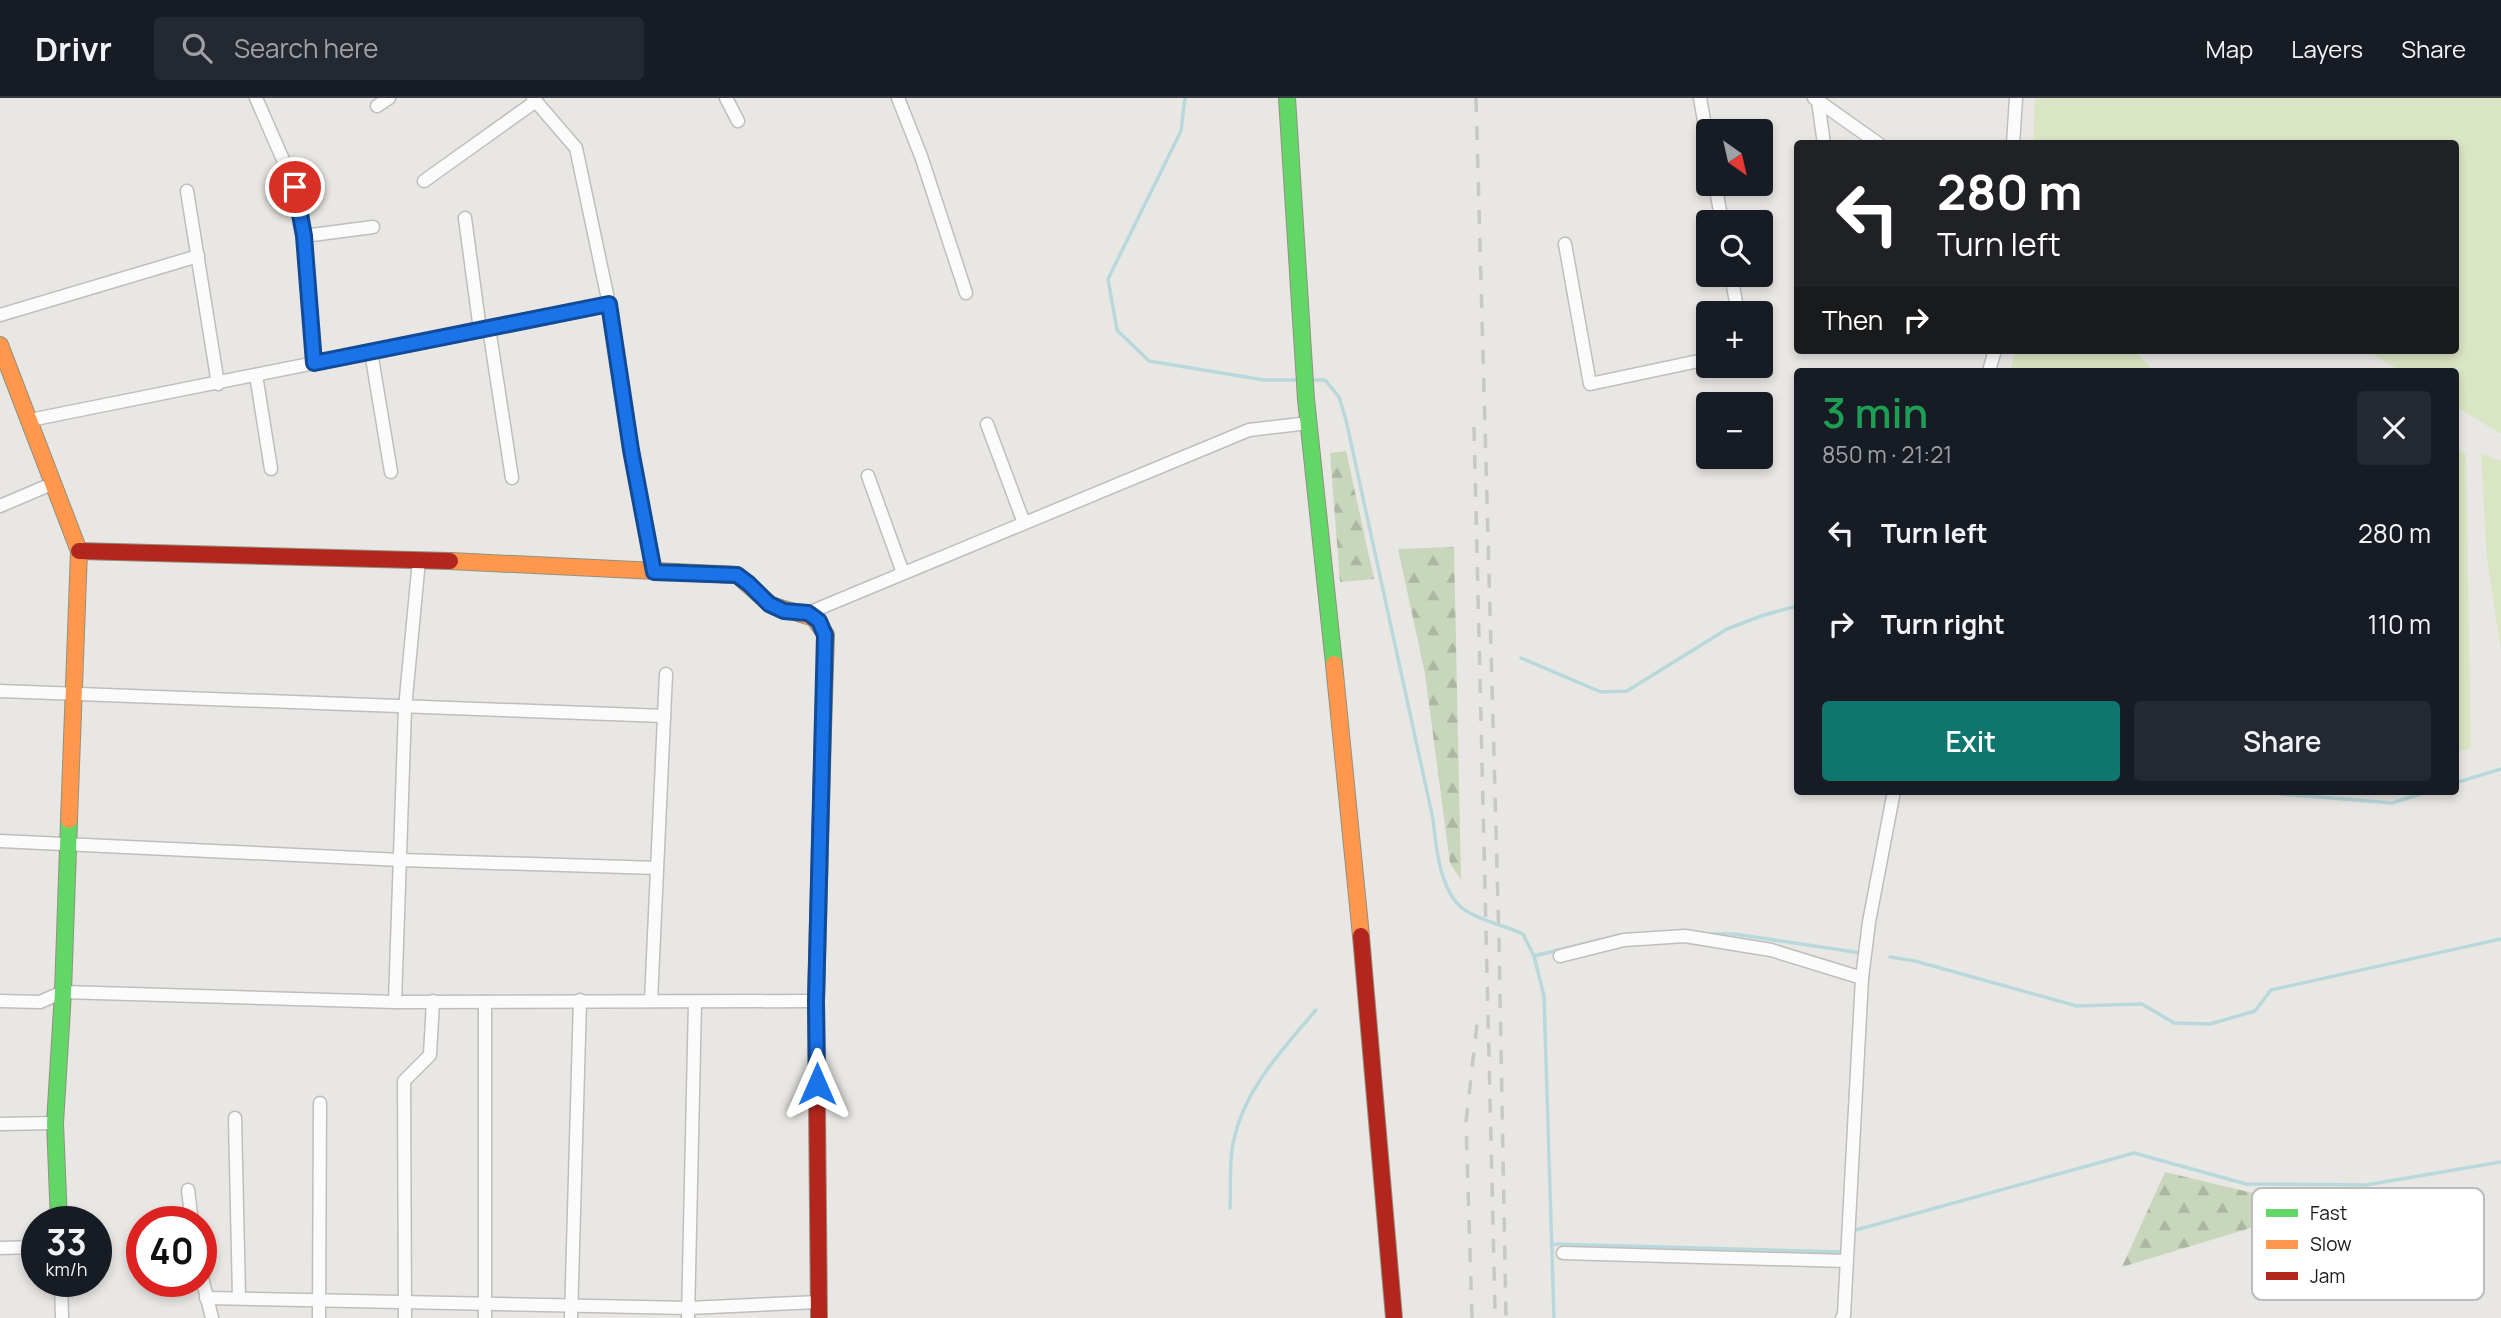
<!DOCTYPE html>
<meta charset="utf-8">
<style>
:root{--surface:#171b24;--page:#242831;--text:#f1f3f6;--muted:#9ea1a6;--line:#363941;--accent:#0f766e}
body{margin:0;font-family:Manrope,sans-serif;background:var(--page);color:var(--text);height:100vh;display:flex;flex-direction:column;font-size:26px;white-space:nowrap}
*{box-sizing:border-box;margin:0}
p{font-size:23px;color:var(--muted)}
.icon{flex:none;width:38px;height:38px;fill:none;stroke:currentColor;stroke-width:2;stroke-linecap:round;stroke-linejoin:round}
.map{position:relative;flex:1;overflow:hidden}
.details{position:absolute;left:1794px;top:270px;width:665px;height:427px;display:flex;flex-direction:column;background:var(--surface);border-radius:7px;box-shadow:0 4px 10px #0003}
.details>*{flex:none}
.guide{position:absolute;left:1794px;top:42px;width:665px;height:214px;border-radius:7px;box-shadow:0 4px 10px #0003;background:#202124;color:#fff;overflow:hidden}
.needle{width:46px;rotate:146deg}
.tools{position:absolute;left:1696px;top:21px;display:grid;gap:14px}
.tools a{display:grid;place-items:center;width:77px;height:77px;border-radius:7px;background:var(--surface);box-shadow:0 4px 10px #0003;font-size:35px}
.speed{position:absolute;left:21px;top:1108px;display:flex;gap:14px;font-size:35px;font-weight:700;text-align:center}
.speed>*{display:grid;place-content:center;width:91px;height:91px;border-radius:50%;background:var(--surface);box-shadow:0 4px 10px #0003;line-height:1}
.speed small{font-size:18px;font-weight:400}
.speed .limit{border:10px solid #d22;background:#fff;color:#111}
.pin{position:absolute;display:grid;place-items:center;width:60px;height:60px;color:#fff;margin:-30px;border:4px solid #fff;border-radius:50%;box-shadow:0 2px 7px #0007}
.me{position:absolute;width:77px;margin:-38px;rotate:0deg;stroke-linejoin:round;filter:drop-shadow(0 0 5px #0008)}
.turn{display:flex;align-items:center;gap:24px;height:147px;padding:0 28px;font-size:32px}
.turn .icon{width:91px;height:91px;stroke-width:2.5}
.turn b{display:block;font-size:49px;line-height:60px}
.then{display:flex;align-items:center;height:66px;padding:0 28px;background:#0003;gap:14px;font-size:26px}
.round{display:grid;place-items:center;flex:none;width:74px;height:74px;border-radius:7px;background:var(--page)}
.overview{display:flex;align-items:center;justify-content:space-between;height:119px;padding:0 28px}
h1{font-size:42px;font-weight:600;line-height:52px;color:#1e9e55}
.action{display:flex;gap:14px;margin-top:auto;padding:14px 28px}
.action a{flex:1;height:80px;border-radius:7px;background:var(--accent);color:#fff;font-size:28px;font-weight:600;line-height:80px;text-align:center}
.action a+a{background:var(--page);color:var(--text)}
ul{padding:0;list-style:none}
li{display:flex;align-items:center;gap:21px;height:91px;padding:0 28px}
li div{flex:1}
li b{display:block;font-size:26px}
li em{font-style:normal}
header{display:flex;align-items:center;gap:42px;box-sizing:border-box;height:98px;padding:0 35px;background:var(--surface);border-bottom:2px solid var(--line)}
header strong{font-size:33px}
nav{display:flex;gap:38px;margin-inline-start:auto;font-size:24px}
.search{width:490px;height:63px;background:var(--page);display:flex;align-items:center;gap:18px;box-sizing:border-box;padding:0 24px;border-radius:7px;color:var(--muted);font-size:26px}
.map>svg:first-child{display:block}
.grass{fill:#dae5c4}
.forest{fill:url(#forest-firs)}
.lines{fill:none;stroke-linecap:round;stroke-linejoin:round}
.stream{stroke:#b9d8db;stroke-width:3.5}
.street-casing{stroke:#bfbebc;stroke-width:15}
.fast-casing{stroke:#92907e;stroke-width:18}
.slow-casing{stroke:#92907e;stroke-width:18}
.jam-casing{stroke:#92907e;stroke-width:18}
.street{stroke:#fcfbfb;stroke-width:12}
.fast{stroke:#63d668;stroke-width:16}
.slow{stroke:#ff974d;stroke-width:16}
.jam{stroke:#b3261e;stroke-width:16}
.rail{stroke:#c9c8c8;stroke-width:3.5;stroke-dasharray:14 14;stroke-linecap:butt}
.route-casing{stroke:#114b97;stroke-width:18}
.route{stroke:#1a73e8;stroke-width:12}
.key{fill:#fff;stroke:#bbb;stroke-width:2}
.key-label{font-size:19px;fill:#1b1b1b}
</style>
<header>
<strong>Drivr</strong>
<div class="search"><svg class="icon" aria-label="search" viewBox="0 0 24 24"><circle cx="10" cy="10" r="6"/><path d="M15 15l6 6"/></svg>Search here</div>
<nav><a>Map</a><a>Layers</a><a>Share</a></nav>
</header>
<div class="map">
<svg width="2501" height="1220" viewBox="0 0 2501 1220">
<defs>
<pattern id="forest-firs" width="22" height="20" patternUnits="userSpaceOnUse" patternTransform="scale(1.75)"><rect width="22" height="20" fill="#c8d6bb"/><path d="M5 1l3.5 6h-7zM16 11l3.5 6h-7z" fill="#abb7a0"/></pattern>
</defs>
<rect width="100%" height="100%" fill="#e9e7e4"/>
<g class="grass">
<polygon points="2035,0 2501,0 2501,336 2455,308 2455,273 2400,273 2366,252 2455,252 2455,46 2033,45"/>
<polygon points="2015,252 2134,252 2154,273 2010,273"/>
<polygon points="2455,348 2466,357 2471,650 2455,655"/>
<polygon points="2481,356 2501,363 2501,553 2487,461"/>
</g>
<g class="forest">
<polygon points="1346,353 1374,481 1340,484 1330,355"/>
<polygon points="1454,449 1461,782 1450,765 1425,576 1398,451"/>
<polygon points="2165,1074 2282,1102 2267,1125 2122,1169"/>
</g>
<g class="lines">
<g class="stream">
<polyline points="1185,0 1181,33 1108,181 1117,232 1149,263 1264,282 1299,282"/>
<path d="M1310,282H1325L1339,299L1346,322L1433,721C1436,749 1440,799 1468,814C1485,824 1506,828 1523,836L1534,858L1544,898L1554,1220"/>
<polyline points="1521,560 1601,594 1627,593 1727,531 1764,517 1797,508"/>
<polyline points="2455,685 2501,671"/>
<polyline points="2248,693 2392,705 2430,693"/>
<polyline points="1708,836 1734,836 1861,855"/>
<polyline points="1534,858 1620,837"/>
<polyline points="1890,859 1915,863 2077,908 2142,906 2174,925 2210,926 2255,913 2271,892 2501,841"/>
<path d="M1230,1110C1231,1089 1229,1065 1233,1045C1244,991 1282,952 1316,912"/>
<polyline points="1856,1132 2134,1055 2246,1086 2366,1087 2501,1064"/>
<polyline points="1551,1146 1843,1154"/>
</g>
<defs>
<g id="street">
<polyline points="256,0 295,89 304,138 314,265"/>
<polyline points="533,0 576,50 609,206 631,352 654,474"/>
<polyline points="726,0 738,23"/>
<polyline points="898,0 921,58 966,195"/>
<polyline points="1700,0 1708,45"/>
<polyline points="1814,0 1879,46"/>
<polyline points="1818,3 1824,46"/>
<polyline points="377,8 389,0"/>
<polyline points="2013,46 2016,0"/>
<polyline points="424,83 536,3"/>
<polyline points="1715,86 1722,124"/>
<polyline points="187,93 218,286"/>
<polyline points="465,120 480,232"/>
<polyline points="304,138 373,129"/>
<polyline points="1565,146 1590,286 1708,261"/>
<polyline points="1731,177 1738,215"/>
<polyline points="0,217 198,158"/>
<polyline points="489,230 512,380"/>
<polyline points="371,254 391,374"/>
<polyline points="1989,273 1995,252"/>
<polyline points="256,277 271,371"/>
<polyline points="30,322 609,206"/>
<polyline points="987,326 1024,425"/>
<polyline points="868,378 903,475"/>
<polyline points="0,408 54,385"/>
<polyline points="808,515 1249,332 1309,325"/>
<polyline points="0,593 664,618"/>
<polyline points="0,743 401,762 657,770"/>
<polyline points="1560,858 1624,842 1685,838 1771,852 1862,880"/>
<polyline points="0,903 40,904 63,894 395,904 816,903"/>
<polyline points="651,903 666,576"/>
<polyline points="395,904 405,610 419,462"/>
<polyline points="235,1020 239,1199"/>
<polyline points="0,1026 55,1025"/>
<polyline points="188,1092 192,1124"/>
<polyline points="0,1150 37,1149"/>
<polyline points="1563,1155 1846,1163"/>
<polyline points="201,1176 212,1220"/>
<polyline points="61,1183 62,1220"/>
<polyline points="206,1200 688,1210 819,1204"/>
<polyline points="319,1220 320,1005"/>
<polyline points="405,1220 404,983 430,957 433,903"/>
<polyline points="485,1220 485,904"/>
<polyline points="571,1220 580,902"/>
<polyline points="688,1220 695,904"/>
<polyline points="1842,1220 1844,1217 1862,880 1869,824 1894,693"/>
</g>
<g id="fast">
<polyline points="1287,0 1306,301 1334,566"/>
<polyline points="59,1124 55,1025 63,894 69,722"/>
</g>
<g id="slow">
<polyline points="0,247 79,453 69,722"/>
<polyline points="450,463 737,477 771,507 814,520 826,537 823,633"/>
<polyline points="1334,566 1361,838"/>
</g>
<g id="jam">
<polyline points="79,453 450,463"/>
<polyline points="1361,838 1394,1220"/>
<polyline points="819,1220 816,903 823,633"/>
</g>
</defs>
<use href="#street" class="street-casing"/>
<use href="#fast" class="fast-casing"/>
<use href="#slow" class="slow-casing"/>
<use href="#jam" class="jam-casing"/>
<use href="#street" class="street"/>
<use href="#fast" class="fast"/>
<use href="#slow" class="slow"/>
<use href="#jam" class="jam"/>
<g class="rail">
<polyline points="1476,0 1499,842 1506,1220"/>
<polyline points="1474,329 1495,1211"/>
<polyline points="1472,1220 1466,1024 1477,926"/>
</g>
</g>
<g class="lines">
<defs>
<polyline id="route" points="295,89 304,138 314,265 609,206 631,352 654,474 737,477 749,486 769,506 784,513 808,515 819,523 825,537 816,903 817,986"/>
</defs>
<use href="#route" class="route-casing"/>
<use href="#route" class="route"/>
</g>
<rect x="2252" y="1090" width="232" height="112" rx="10" class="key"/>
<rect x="2266" y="1111" width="32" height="8" fill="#63d668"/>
<rect x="2266" y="1142" width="32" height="9" fill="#ff974d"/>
<rect x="2266" y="1174" width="32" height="8" fill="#b3261e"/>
<g class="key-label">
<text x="2310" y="1122">Fast</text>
<text x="2310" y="1153">Slow</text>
<text x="2310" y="1185">Jam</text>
</g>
</svg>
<div class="tools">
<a><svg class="needle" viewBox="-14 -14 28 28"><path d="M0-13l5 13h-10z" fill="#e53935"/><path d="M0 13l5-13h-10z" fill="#9ea1a6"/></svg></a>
<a><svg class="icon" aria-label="search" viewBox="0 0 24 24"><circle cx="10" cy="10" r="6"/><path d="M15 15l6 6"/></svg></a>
<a>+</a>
<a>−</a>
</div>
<div class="speed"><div>33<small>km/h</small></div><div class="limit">40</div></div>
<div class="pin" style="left:295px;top:89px;background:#d93025"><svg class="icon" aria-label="arrive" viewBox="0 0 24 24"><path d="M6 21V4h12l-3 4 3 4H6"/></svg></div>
<svg class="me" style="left:817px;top:986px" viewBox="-20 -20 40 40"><path d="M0-17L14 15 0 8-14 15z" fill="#1a73e8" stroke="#fff" stroke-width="4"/></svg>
<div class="guide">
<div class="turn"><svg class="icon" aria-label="left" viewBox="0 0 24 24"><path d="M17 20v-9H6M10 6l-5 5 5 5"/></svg><div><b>280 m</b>Turn left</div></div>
<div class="then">Then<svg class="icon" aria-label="right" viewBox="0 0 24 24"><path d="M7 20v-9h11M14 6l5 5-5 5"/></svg></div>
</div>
<section class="details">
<div class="overview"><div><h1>3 min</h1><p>850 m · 21:21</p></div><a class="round"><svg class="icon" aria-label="close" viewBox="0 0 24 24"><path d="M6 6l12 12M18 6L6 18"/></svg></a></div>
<ul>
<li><svg class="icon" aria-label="left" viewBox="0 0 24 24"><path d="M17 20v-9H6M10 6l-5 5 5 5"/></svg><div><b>Turn left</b></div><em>280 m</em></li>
<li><svg class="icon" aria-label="right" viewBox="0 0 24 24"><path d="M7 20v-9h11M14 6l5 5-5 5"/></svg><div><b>Turn right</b></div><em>110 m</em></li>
</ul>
<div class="action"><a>Exit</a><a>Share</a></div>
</section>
</div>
